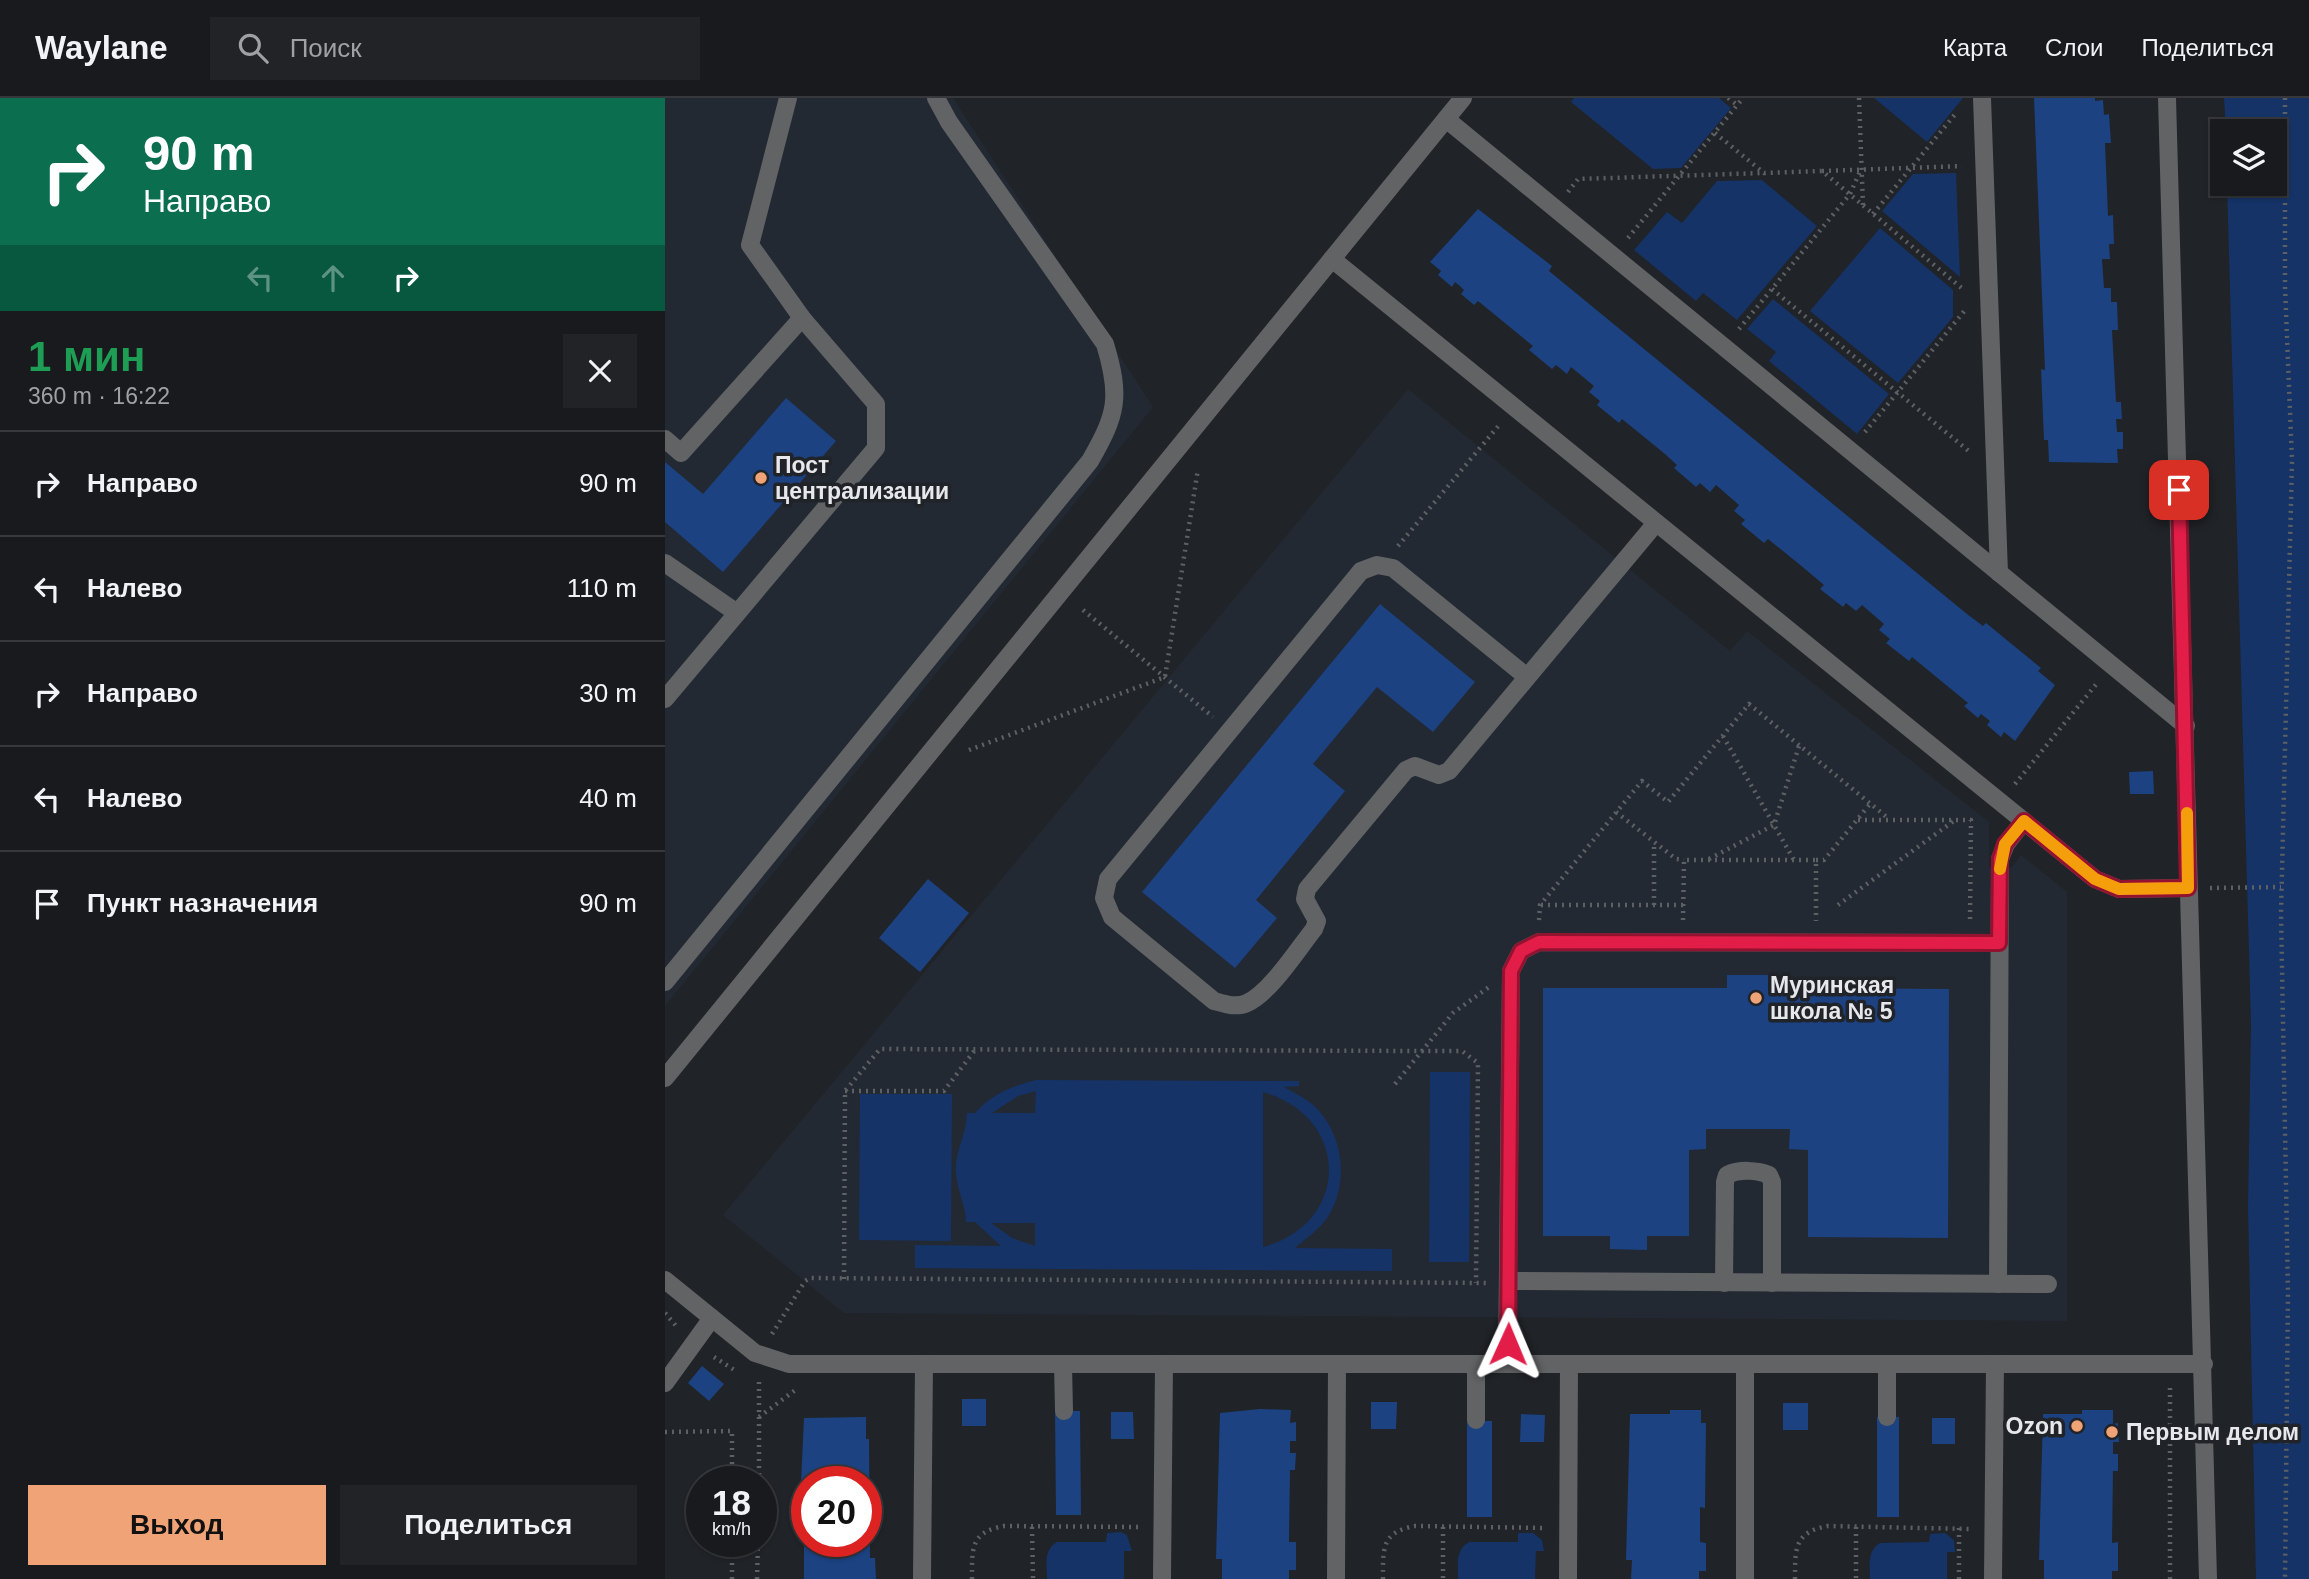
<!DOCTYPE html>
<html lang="ru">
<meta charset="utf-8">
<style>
:root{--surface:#181a1d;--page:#212326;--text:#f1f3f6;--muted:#9fa1a4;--line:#36383b;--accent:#efa377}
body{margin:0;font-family:Helvetica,sans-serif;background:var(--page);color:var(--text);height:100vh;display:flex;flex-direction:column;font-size:26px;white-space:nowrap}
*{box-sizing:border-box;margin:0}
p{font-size:23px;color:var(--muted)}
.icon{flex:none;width:38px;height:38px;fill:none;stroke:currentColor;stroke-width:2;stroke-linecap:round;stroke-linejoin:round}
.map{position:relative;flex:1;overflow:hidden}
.details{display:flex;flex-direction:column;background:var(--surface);width:665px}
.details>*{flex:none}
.guide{background:#0b6e4f;color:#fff;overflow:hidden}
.buttons{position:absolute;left:1545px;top:21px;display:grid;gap:14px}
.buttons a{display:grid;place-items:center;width:77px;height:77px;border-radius:0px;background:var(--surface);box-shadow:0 2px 5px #0004,0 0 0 2px var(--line);font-size:35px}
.speed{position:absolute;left:21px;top:1368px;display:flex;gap:14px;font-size:35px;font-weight:700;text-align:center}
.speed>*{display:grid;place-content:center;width:91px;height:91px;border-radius:50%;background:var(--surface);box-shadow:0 2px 5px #0004,0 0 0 2px var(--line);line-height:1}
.speed small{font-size:18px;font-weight:400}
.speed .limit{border:10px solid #d22;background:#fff;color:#111}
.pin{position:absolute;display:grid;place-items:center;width:60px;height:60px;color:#fff;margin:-30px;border-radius:14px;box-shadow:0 4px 10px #0006}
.me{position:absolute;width:77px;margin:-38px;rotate:1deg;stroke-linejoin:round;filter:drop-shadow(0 0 5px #0008)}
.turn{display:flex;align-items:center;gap:24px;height:147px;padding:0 28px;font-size:32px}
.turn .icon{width:91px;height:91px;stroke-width:2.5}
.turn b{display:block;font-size:49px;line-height:60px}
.lanes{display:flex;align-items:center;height:66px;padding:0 28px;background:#0003;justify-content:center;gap:35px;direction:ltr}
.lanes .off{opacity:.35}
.round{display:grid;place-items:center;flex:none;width:74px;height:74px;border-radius:0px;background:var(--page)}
.head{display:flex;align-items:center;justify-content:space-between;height:119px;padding:0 28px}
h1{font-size:42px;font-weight:800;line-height:52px;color:#1e9e55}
.primary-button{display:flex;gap:14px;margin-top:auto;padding:14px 28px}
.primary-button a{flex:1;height:80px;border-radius:0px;background:var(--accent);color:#111;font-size:28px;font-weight:800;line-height:80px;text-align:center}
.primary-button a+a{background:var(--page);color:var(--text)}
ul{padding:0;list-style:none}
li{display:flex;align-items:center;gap:21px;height:105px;padding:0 28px;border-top:2px solid var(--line)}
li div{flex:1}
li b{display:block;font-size:26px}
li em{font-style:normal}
header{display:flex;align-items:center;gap:42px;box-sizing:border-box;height:98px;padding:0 35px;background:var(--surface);border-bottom:2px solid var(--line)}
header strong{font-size:33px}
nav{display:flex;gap:38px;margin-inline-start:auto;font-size:24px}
.search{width:490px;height:63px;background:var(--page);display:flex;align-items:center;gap:18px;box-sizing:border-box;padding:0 24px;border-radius:0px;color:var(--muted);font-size:26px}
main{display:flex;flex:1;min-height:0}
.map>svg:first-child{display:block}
.built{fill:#232933}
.green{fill:#153366;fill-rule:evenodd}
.building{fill:#1c4282;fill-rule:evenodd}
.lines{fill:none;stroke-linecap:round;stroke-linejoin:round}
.path{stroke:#5e6164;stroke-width:4.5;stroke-dasharray:2 5;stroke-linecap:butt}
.lane{stroke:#616365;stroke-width:18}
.route-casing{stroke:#92132f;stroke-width:18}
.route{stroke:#e11d48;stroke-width:12}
.slow{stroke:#f59e0b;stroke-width:12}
.poi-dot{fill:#efa377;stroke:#202327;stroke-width:2.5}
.labels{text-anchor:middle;stroke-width:7;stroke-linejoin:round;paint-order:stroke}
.poi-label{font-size:23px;font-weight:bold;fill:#e6e8eb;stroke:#202327;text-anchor:start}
</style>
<header>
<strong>Waylane</strong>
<div class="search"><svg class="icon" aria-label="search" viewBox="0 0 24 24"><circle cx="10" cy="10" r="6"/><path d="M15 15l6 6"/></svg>Поиск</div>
<nav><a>Карта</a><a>Слои</a><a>Поделиться</a></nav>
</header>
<main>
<section class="details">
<div class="guide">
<div class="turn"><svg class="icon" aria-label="right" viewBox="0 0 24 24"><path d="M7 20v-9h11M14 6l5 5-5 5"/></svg><div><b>90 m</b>Направо</div></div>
<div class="lanes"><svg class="icon off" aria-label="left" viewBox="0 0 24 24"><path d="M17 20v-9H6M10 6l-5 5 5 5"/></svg><svg class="icon off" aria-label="ahead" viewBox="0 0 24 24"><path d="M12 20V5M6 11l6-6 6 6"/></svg><svg class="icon" aria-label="right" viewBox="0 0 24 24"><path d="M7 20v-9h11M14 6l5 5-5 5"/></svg></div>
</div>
<div class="head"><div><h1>1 мин</h1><p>360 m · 16:22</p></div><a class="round"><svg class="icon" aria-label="close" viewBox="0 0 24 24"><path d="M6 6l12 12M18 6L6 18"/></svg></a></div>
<ul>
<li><svg class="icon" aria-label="right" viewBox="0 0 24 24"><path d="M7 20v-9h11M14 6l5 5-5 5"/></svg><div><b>Направо</b></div><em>90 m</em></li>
<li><svg class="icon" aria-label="left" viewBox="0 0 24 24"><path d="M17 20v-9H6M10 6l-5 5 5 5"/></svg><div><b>Налево</b></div><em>110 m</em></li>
<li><svg class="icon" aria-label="right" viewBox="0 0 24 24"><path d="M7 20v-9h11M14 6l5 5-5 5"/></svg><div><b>Направо</b></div><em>30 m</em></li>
<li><svg class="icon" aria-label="left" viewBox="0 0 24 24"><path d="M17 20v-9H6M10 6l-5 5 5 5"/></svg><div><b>Налево</b></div><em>40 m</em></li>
<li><svg class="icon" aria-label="arrive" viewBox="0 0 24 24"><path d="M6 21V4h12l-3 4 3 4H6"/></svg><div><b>Пункт назначения</b></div><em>90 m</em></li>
</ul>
<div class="primary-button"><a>Выход</a><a>Поделиться</a></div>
</section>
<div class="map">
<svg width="1644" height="1481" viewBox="0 0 1644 1481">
<rect width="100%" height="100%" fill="#202327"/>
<g class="built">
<polygon points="0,0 288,0 488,309 0,908"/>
<polygon points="743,291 1065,553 1082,533 1324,724 1324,770 1346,770 1356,757 1402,794 1402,1223 179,1215 58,1117"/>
</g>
<g class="green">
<polygon points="909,0 1054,0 1066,10 1016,70 988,71 906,4"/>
<polygon points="1209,0 1298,0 1262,44"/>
<polygon points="1559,0 1644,0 1644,1481 1591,1481 1583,1108 1586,926 1562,86 1610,86 1610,33 1561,33"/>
<polygon points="1291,75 1295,179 1217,113 1248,76"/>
<polygon points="1097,82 1152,128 1072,222 1038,195 1031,203 969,152 1002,114 1017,125 1052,83"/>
<polygon points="1215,130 1288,192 1288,219 1233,285 1145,213"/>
<polygon points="1108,201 1224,296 1192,336 1104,263 1111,254 1082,231"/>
<polygon points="765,974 805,974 804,1164 764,1164"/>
<path d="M371,982L634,983V988L619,989C631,996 645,1002 654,1013C680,1042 683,1089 662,1120C653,1133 641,1140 630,1150L727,1151V1173L250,1170V1147L336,1148L310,1124H301C301,1107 292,1093 291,1075C289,1054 302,1036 302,1015H310C327,996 347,988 371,982ZM371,993L370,1015H327L353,998ZM598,994C686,1019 686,1125 598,1149ZM326,1125H370V1148L347,1140Z"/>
<polygon points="195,996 287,996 286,1143 194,1142"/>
<path d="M456,1434L462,1437L467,1453H459V1481H382C382,1467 378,1452 392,1444H441L442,1435Z"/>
<path d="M853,1435H868L877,1442L879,1453H871L870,1481H793C793,1467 790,1452 804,1444H853Z"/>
<path d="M1280,1435L1289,1442L1290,1454H1282V1481H1205C1205,1467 1202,1453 1215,1445L1264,1444L1265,1436Z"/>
</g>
<g class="building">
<polygon points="1369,0 1430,0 1430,3 1438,2 1439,17 1444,16 1446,45 1440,45 1443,118 1448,117 1449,146 1444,146 1445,161 1437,161 1439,190 1446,190 1446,204 1452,204 1453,232 1447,232 1451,304 1456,304 1457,321 1451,321 1452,334 1458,334 1458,351 1452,351 1453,365 1384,364 1383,342 1379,342 1376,271 1380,272"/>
<polygon points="813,111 887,168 884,173 1302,516 1318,528 1321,525 1376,570 1373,573 1390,587 1350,643 1339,634 1336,639 1322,627 1325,623 1316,616 1313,620 1299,608 1303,605 1247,559 1244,563 1221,545 1225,541 1214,532 1219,526 1197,507 1191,513 1181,505 1178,509 1155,491 1159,487 1134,466 1103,441 1099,445 1076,426 1080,422 1069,413 1074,407 1051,387 1045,394 1035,385 1031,389 1009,370 1012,367 1000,356 957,321 954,325 932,307 935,303 924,294 929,288 906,269 902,276 891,267 887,271 864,252 868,248 813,203 809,207 796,196 799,192 796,189 790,184 787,189 773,177 776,173 765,164"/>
<polygon points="121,300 171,343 58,474 0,424 0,364 38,396"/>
<polygon points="715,506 810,584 768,634 712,589 648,666 680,693 591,802 612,820 570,870 477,794"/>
<polygon points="1488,673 1489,696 1465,696 1464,674"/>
<polygon points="263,781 304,815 255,874 214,840"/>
<polygon points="1062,877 1105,877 1105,890 1284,891 1283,1140 1143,1139 1143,1052 1124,1051 1125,1031 1041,1031 1041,1051 1024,1052 1024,1138 982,1138 982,1152 945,1151 945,1138 878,1138 878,890 1062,890"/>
<polygon points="37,1268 59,1286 44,1303 23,1285"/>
<rect x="297" y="1301" width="24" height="27"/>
<polygon points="706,1304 732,1304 731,1331 706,1331"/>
<rect x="1118" y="1305" width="25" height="27"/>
<polygon points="595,1311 626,1312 625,1325 631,1324 631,1343 625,1343 625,1355 631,1355 630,1372 625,1372 624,1444 631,1444 631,1472 624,1472 624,1481 557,1481 557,1461 551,1461 555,1315"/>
<polygon points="1005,1312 1036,1312 1036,1325 1041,1325 1040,1410 1035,1409 1035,1444 1041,1445 1041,1473 1034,1473 1034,1481 966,1481 967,1462 961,1462 965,1316 1005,1316"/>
<polygon points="1417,1312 1448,1312 1448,1326 1453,1325 1454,1344 1448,1344 1448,1356 1453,1356 1453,1373 1448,1373 1447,1445 1453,1444 1453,1473 1447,1473 1447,1481 1379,1481 1379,1462 1374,1462 1378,1316 1417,1316"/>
<polygon points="390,1313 415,1313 416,1417 391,1417"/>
<polygon points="446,1314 468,1314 469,1341 446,1341"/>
<polygon points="856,1316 880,1317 879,1344 855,1344"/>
<path d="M201,1319V1341H204L205,1460H210L211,1481H139V1384H136L139,1320ZM142,1384H201V1444H142Z"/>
<rect x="1212" y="1319" width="22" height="100"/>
<rect x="1267" y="1320" width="23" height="26"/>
<rect x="802" y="1323" width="25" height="96"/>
</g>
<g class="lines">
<g class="path">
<polyline points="1063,0 1072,7"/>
<polyline points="1194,0 1198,107"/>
<polyline points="1620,0 1620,189 1627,363 1616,815 1623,1196 1620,1481"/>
<polyline points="1050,35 1099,75 1157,73 1299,192"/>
<polyline points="1157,73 1297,68"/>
<polyline points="903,94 913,81 1098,75"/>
<polyline points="1208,116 1292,14"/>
<polyline points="963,140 1078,0"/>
<polyline points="1107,191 1305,354"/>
<polyline points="1074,231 1185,96 1196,71"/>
<polyline points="1200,334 1301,211"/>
<polyline points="733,448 835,326"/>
<polyline points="418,512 548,619"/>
<polyline points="1058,638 1129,762"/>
<polyline points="304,652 500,579 533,371"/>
<polyline points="1350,686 1433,584"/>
<polyline points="951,714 1011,761 1019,762"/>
<polyline points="1193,722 1306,722 1305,823"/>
<polyline points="1044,761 1109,727 1134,648"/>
<polyline points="1151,762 1159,762 1205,706"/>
<polyline points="1545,790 1616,789"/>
<polyline points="876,807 1018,807"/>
<polyline points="989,807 989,744"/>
<polyline points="1173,807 1290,722"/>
<polyline points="874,822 875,807 977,683 1003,704 1084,606 1224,721"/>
<polyline points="1018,822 1019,762 1151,762 1151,823"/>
<polyline points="730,986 788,915 824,889"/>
<polyline points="180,993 279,993 310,952"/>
<polyline points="179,1181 180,993 215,951 757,953 797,953 813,965 811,1185"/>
<polyline points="0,1215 12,1229"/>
<polyline points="107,1236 140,1183 145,1180 821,1185"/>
<polyline points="49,1259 71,1273"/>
<polyline points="94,1319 133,1290"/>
<polyline points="0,1334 67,1333 67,1384"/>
<polyline points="94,1384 94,1283"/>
<polyline points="367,1429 368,1481"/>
<polyline points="778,1429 778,1481"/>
<polyline points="1191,1429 1191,1481"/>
<polyline points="67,1481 67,1444"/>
<polyline points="92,1481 93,1444"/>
<path d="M307,1481C307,1451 305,1434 339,1428L475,1429"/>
<path d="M718,1481C718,1451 716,1434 750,1428L881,1430"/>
<path d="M1130,1481C1130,1451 1129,1434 1163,1428L1306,1431"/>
<polyline points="1294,1481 1294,1430"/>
<polyline points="1505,1481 1505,1289"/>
</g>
<g class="lane">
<polyline points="1317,0 1334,475"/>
<polyline points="1502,0 1543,1481"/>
<polyline points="781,21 1521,628"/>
<polyline points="667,161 1430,781 1454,791 1523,790"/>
<polyline points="0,341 16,355 137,220"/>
<polyline points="0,465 72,515"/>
<path d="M862,579L728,470L712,467L696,473L443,781L439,800L447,819L549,903C560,906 571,910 582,905C605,895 633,851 649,831L652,823L640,801L642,791L741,672L750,668L774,677L784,673L991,425"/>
<polyline points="0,601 211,350 211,306 137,220 85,147 123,0"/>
<path d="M0,884L425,363C452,316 456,299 440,246L284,24L271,0"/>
<polyline points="0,980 798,0"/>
<polyline points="0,1182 90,1255 124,1266 1539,1266"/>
<polyline points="843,1183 1383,1186"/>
<path d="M1059,1185L1060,1084L1062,1077C1074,1071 1093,1072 1104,1077L1107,1084V1185"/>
<polyline points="1333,1186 1335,761 1341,746 1359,723"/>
<polyline points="398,1266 399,1313"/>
<polyline points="842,1266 846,873 856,853 874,844 1334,845"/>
<polyline points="1080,1266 1080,1481"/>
<polyline points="1222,1266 1222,1319"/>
<polyline points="0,1285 47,1220"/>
<polyline points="811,1322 811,1266"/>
<polyline points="257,1481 259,1266"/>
<polyline points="497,1481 499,1266"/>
<polyline points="671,1481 672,1266"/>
<polyline points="903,1481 904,1266"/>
<polyline points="1328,1481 1330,1266"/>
</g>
</g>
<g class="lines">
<defs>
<polyline id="route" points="843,1246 846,873 856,853 874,844 1334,845 1335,761 1340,746 1359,723 1430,781 1454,791 1523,790 1514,392"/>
</defs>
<use href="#route" class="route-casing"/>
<use href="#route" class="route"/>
<polyline class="slow" points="1335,771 1340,746 1359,723 1430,781 1454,791 1523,790 1522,715"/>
</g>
<g class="poi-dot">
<circle cx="96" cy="380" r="7"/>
<circle cx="1091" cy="900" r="7"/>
<circle cx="1412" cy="1328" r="7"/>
<circle cx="1447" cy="1334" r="7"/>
</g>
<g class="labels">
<g class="poi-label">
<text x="110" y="375">Пост<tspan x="110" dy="26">централизации</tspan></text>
<text x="1105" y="895">Муринская<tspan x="1105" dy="26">школа № 5</tspan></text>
<text x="1398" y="1336" text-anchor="end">Ozon</text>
<text x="1461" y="1342">Первым делом</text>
</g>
</g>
</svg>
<div class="buttons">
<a><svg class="icon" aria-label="layers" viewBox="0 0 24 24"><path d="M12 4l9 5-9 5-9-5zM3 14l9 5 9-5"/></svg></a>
</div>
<div class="speed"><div>18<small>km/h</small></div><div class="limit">20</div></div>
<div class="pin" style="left:1514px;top:392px;background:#d93025"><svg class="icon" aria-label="arrive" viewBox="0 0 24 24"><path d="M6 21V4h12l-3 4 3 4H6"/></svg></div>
<svg class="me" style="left:843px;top:1246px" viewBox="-20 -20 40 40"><path d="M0-17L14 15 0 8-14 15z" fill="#e11d48" stroke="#fff" stroke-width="4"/></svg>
</div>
</main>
